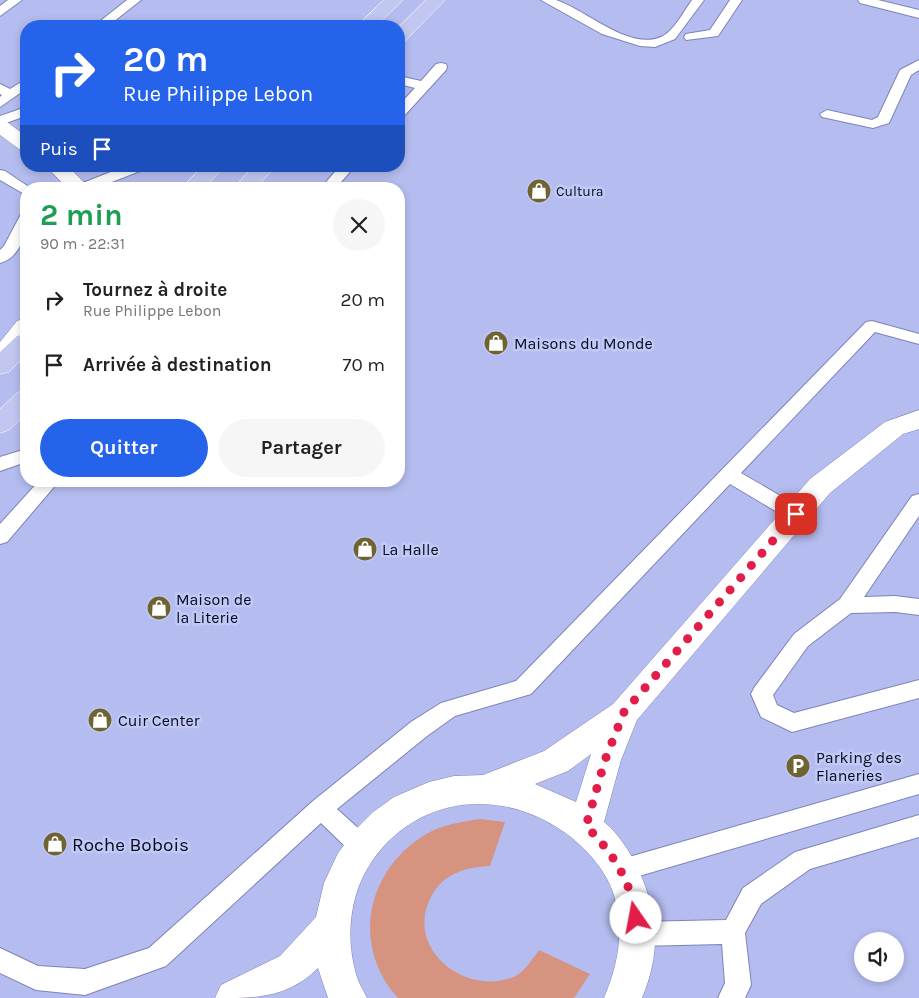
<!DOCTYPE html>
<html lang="fr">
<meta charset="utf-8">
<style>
:root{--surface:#fff;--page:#f6f6f6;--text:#222;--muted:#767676;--accent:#2563eb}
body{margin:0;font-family:Karla,sans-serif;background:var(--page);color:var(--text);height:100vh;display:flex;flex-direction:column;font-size:19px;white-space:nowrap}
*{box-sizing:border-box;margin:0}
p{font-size:16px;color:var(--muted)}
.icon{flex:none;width:28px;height:28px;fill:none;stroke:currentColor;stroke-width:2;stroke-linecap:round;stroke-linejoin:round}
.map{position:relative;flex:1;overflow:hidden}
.details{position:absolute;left:20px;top:182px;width:385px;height:305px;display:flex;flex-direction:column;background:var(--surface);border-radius:20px;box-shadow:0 2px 8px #0003}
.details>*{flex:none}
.hud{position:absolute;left:20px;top:20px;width:385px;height:152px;border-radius:20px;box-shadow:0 2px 8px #0003;background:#2563eb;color:#fff;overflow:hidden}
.buttons{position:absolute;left:854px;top:932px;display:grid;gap:10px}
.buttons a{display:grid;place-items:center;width:50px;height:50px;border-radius:50%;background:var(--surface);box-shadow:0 2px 8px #0003;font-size:25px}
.pin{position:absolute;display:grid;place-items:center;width:42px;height:42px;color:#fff;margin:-21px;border-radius:10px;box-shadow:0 2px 8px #0006}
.me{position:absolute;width:55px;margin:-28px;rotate:348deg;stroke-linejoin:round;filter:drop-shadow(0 0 4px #0008)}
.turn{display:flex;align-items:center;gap:18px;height:105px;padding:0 20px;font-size:22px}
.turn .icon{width:65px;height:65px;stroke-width:2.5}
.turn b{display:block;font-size:35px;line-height:42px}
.then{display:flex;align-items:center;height:48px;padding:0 20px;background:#0003;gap:10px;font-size:19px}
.round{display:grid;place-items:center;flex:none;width:52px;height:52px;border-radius:26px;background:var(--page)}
.head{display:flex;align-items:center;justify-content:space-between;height:85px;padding:0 20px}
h1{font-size:30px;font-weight:700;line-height:38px;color:#1e9e55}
.action{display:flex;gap:10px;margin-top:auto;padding:10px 20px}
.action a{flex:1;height:58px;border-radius:30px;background:var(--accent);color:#fff;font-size:20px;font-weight:700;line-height:58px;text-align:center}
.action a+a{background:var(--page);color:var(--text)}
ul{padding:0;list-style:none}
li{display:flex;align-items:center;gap:15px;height:65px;padding:0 20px}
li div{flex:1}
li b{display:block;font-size:19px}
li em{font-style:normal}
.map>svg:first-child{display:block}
.built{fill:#b5bdf0;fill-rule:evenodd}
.green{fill:#d6937f}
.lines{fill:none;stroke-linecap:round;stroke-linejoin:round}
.lane-casing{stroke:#7c83b8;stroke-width:2}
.street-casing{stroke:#7c83b8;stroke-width:1}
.secondary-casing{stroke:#7c83b8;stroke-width:1}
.primary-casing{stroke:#fff;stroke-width:1}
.lane{fill:#fff;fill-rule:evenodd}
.street{fill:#fff;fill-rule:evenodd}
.secondary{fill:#fff;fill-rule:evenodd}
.primary{fill:#c2c7f0;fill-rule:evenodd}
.route{stroke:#e11d48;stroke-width:9;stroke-dasharray:0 16.2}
.labels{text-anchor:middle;stroke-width:5;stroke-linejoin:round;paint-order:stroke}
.far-poi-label{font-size:14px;fill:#080a1d;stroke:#c1c9f6;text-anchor:start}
.poi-label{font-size:16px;fill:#080a1d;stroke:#c1c9f6;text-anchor:start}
.near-poi-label{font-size:19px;fill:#080a1d;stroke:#c1c9f6;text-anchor:start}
</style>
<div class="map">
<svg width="919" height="998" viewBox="0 0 919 998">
<rect width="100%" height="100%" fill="#c1c9f6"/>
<path class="built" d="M0,0H919V998H0ZM26,26H399V166H26ZM26,189H399V481H26ZM862,941H895V974H862Z"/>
<path class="green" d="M480,819L505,822L490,866C467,867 444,873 432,895C402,949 467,998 516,976C526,969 532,960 539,950L590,974L574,998H398C349,944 368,867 428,833C444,824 462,822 480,819Z"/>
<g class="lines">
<defs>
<g id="lane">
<polygon points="8,0 22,0 0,16 0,6"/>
<polygon points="127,0 141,0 108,26 94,26"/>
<path d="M541,0C546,0 552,0 556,0C585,9 631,53 663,36C675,29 684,11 692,0H704L675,39L655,47L640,46L602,34Z"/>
<polygon points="730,0 742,0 718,36 686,40 684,37 686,34 710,30"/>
<polygon points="858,0 878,0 919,10 919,18 860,3"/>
<polygon points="919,60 919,70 911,75 889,123 873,128 822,117 820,114 827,110 872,120 878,117 900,70"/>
<polygon points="441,63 446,64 447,67 446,70 404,116 399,117 399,105 415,88 399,84 399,76 421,81 436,64"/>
<polygon points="26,79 26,89 0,107 0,97 2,95 0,94 0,84 10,89"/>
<polygon points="26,107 26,116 0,125 0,116"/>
<polygon points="126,166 147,166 145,169 94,189 73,189 75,186"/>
<polygon points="340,166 355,166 335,189 320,189"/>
<polygon points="0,170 5,171 32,189 26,189 26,195 0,180"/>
<path d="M26,213C27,231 22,257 0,263V250L4,246L21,214Z"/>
<polygon points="872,321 919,334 919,344 875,332 741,473 803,509 805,514 803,519 796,521 789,519 730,484 531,694 455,716 427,736 337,809 369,838 373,846 369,854 361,857 353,854 321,823 166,966 85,995 36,990 0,973 0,948 38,966 85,969 149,948 313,801 411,722 441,703 516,681 866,322"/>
<polygon points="26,449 26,462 0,471 0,457"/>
<polygon points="39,481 59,481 7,542 0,544 0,524"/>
<polygon points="919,494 919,516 864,597 895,596 919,599 919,615 895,612 851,613 808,646 773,695 777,705 794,713 919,680 919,698 792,732 761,717 751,694 754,688 794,634 840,599 912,496"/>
<polygon points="919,774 919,794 622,881 614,878 610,870 614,862 622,859"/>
<polygon points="919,815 919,837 810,869 761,904 745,933 751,985 745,998 718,998 725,983 722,944 638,946 629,942 626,934 629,926 638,922 726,920 743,888 795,852"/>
</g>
<g id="street">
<polygon points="0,120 7,122 26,136 26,151 19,149 0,135"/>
<polygon points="46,166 68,166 90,189 68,189"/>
<polygon points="26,318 26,342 9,365 0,367 0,342 17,321"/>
</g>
<path id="secondary" d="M919,410V429L903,434L830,493L637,720L621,760L604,822C619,834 630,852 638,869C659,914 661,952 642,998H604C618,965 625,930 614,895C607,872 589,852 572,838C508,787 420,792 372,861C350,893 345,936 356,974C358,982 363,990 367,998H328L318,968C287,998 258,998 215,998L221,985L280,956L316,917L324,883L338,853L357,828L373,812L394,797L429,782L454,776L483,775L544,751L613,704L810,479L885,422ZM591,754L576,802L535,784L568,771Z"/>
<g id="primary">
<polygon points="384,0 403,0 376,26 357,26"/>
<polygon points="426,0 445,0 405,41 399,42 399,27"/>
<polygon points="203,166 225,166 203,189 181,189"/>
<polygon points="254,166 276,166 255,189 233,189"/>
<polygon points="26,334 26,355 9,372 0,374 0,352 17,336"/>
<polygon points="26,390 26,414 9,430 0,433 0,409 17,393"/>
</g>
</defs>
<use href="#lane" class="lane-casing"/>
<use href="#street" class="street-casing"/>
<use href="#secondary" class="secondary-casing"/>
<use href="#primary" class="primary-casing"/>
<use href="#lane" class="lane"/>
<use href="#street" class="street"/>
<use href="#secondary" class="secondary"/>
<use href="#primary" class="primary"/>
</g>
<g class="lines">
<path class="route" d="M636,918C631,880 612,852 586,826L605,760L624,712L796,514"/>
</g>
<defs>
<symbol id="shop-disc" viewBox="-11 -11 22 22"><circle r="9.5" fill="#6f6431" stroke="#c1c9f6"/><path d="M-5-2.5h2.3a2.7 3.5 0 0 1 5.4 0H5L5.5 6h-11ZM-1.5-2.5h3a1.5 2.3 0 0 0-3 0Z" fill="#fff"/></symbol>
<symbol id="parking-disc" viewBox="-11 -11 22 22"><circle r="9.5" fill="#6f6431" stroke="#c1c9f6"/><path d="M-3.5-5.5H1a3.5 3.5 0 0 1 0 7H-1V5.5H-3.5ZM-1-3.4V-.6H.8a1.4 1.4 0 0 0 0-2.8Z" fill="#fff"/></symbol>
</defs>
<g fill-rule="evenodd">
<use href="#shop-disc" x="525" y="177" width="28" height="28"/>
<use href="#shop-disc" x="482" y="329" width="28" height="28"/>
<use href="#shop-disc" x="351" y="535" width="28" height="28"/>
<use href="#shop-disc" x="145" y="594" width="28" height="28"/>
<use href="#shop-disc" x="86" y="706" width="28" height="28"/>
<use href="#parking-disc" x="784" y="752" width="28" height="28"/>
<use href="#shop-disc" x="41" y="830" width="28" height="28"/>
</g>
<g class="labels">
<g class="far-poi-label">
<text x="556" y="196">Cultura</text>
</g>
<g class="poi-label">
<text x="514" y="349">Maisons du Monde</text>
<text x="382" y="555">La Halle</text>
<text x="176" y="605">Maison de<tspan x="176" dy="18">la Literie</tspan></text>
<text x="118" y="726">Cuir Center</text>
<text x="816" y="763">Parking des<tspan x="816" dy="18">Flaneries</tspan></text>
</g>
<g class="near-poi-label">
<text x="72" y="851">Roche Bobois</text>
</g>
</g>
</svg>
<div class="buttons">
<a><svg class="icon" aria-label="sound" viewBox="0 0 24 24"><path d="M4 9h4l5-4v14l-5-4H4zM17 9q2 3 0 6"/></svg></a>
</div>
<div class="pin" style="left:796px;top:514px;background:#d93025"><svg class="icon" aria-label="arrive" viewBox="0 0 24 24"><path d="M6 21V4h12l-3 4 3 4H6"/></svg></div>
<svg class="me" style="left:636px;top:918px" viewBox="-20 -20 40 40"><circle r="19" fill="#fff"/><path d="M0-13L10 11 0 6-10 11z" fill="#e11d48"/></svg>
<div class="hud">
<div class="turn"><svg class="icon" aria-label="right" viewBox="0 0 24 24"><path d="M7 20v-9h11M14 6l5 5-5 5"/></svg><div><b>20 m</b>Rue Philippe Lebon</div></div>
<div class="then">Puis<svg class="icon" aria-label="arrive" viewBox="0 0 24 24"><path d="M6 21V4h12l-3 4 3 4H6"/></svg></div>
</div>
<section class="details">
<div class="head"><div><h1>2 min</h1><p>90 m · 22:31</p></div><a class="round"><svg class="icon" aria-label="close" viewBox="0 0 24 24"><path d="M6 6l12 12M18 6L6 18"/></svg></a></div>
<ul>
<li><svg class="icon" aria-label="right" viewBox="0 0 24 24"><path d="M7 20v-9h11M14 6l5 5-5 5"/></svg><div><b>Tournez à droite</b><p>Rue Philippe Lebon</p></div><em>20 m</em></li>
<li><svg class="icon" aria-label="arrive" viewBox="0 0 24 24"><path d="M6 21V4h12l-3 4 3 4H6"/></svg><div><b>Arrivée à destination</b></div><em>70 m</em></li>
</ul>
<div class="action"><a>Quitter</a><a>Partager</a></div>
</section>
</div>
